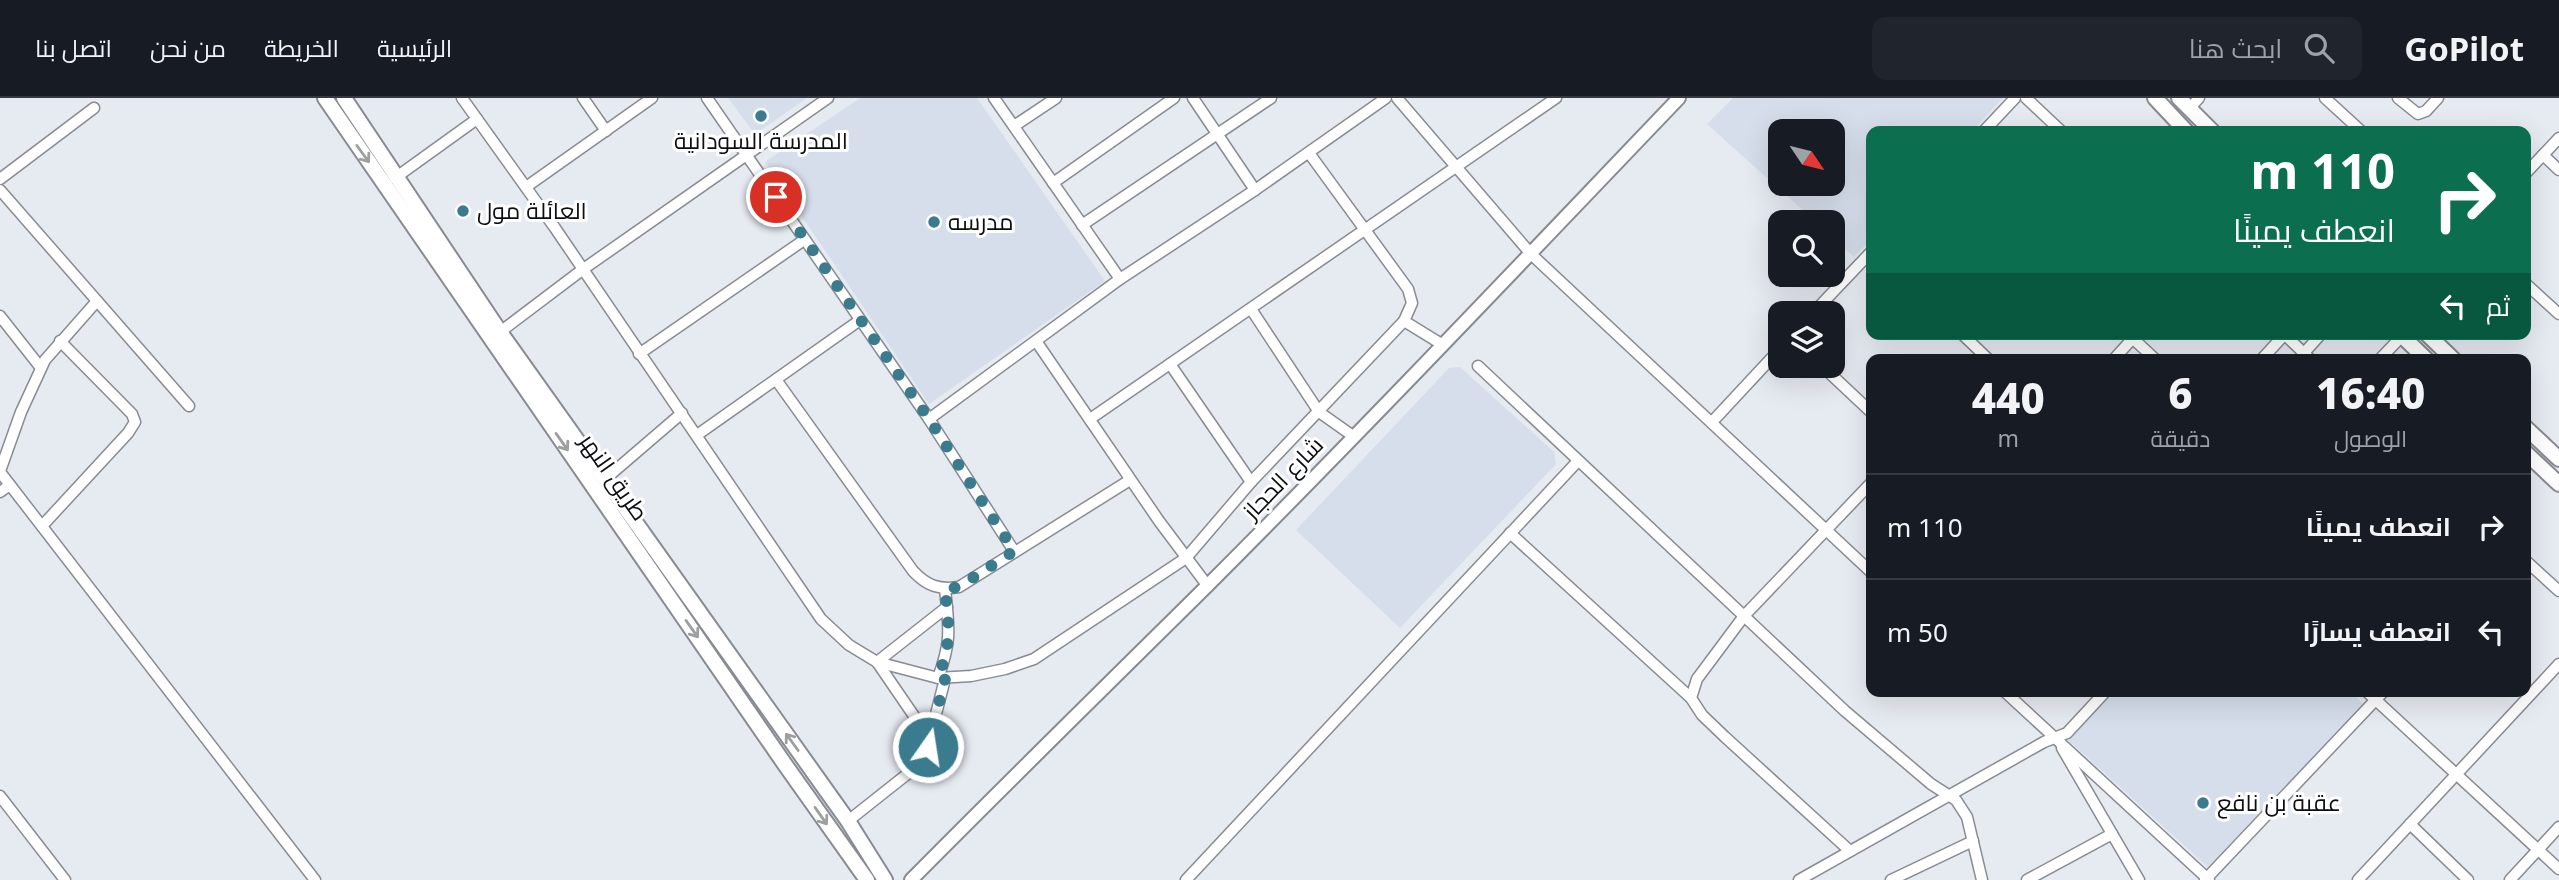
<!DOCTYPE html>
<html lang="ar">
<meta charset="utf-8">
<style>
:root{--surface:#171b24;--page:#20242c;--text:#f1f3f6;--muted:#9ea1a6;--line:#363941}
body{margin:0;font-family:"Noto Sans",Cairo,sans-serif;background:var(--page);color:var(--text);direction:rtl;height:100vh;display:flex;flex-direction:column;font-size:26px;white-space:nowrap}
*{box-sizing:border-box;margin:0}
p{font-size:23px;color:var(--muted)}
.icon{flex:none;width:38px;height:38px;fill:none;stroke:currentColor;stroke-width:2;stroke-linecap:round;stroke-linejoin:round}
.map{position:relative;flex:1;overflow:hidden;direction:ltr}
.details{position:absolute;left:1866px;top:256px;width:665px;height:343px;display:flex;flex-direction:column;background:var(--surface);border-radius:14px;box-shadow:0 7px 28px #0002;direction:rtl}
.details>*{flex:none}
.guide{position:absolute;left:1866px;top:28px;width:665px;height:214px;border-radius:14px;box-shadow:0 7px 28px #0002;direction:rtl;background:#0b6e4f;color:#fff;overflow:hidden}
.needle{width:46px;rotate:125deg}
.tools{position:absolute;left:1768px;top:21px;display:grid;gap:14px}
.tools a{display:grid;place-items:center;width:77px;height:77px;border-radius:14px;background:var(--surface);box-shadow:0 7px 28px #0002;font-size:35px}
.pin{position:absolute;display:grid;place-items:center;width:60px;height:60px;color:#fff;margin:-30px;border:4px solid #fff;border-radius:50%;box-shadow:0 2px 7px #0007}
.me{position:absolute;width:77px;margin:-38px;rotate:13deg;stroke-linejoin:round;filter:drop-shadow(0 0 5px #0008)}
.turn{display:flex;align-items:center;gap:24px;height:147px;padding:0 21px;font-size:32px}
.turn .icon{width:91px;height:91px;stroke-width:2.5}
.turn b{display:block;font-size:49px;line-height:60px}
.then{display:flex;align-items:center;height:66px;padding:0 21px;background:#0003;gap:14px;font-size:26px}
.eta{display:flex;justify-content:space-evenly;align-items:center;height:119px;text-align:center}
.eta b{font-size:42px;font-weight:800;line-height:49px}
ul{padding:0;list-style:none}
li{display:flex;align-items:center;gap:21px;height:105px;padding:0 21px;border-top:2px solid var(--line)}
li div{flex:1}
li b{display:block;font-size:26px}
li em{font-style:normal}
header{display:flex;align-items:center;gap:42px;box-sizing:border-box;height:98px;padding:0 35px;background:var(--surface);border-bottom:2px solid var(--line)}
header strong{font-size:33px}
nav{display:flex;gap:38px;margin-inline-start:auto;font-size:24px}
.search{width:490px;height:63px;background:var(--page);display:flex;align-items:center;gap:18px;box-sizing:border-box;padding:0 24px;border-radius:14px;color:var(--muted);font-size:26px}
.map>svg:first-child{display:block}
.built{fill:#d6deeb;fill-rule:evenodd}
.lines{fill:none;stroke-linecap:round;stroke-linejoin:round}
.minor-casing{stroke:#888b92;stroke-width:13}
.secondary-casing{stroke:#888b92;stroke-width:16}
.primary-casing{stroke:#888b92;stroke-width:18}
.minor{stroke:#fff;stroke-width:10}
.secondary{stroke:#fff;stroke-width:12}
.primary{stroke:#fff;stroke-width:14}
.oneway{stroke:#9e9fa0}
.route{stroke:#3a7b8e;stroke-width:12;stroke-dasharray:0 21.6}
.poi-dot{fill:#3a7b8e;stroke:#fff;stroke-width:2.5}
.labels{text-anchor:middle;stroke-width:6;stroke-linejoin:round;paint-order:stroke}
.poi-label{font-size:23px;fill:#0d0e11;stroke:#fff;text-anchor:start}
.street-label{font-size:23px;fill:#0d0e11;stroke:#fff}
</style>
<header>
<strong>GoPilot</strong>
<div class="search"><svg class="icon" aria-label="search" viewBox="0 0 24 24"><circle cx="10" cy="10" r="6"/><path d="M15 15l6 6"/></svg>ابحث هنا</div>
<nav><a>الرئيسية</a><a>الخريطة</a><a>من نحن</a><a>اتصل بنا</a></nav>
</header>
<div class="map">
<svg width="2559" height="782" viewBox="0 0 2559 782">
<rect width="100%" height="100%" fill="#e6eaf1"/>
<g class="built">
<polygon points="728,0 807,0 755,36"/>
<polygon points="860,0 977,0 1105,183 929,306 765,64"/>
<path d="M1733,0H2003L1972,33H1871V141L1854,159L1832,139V124H1816L1707,26ZM1780,33H1832V86H1780Z"/>
<polygon points="1460,269 1554,354 1556,366 1400,530 1296,432 1449,270"/>
<polygon points="2113,593 2350,593 2363,606 2208,769 2068,642"/>
</g>
<g class="lines">
<defs>
<g id="minor">
<polyline points="462,0 555,130 821,521 849,547 877,564 938,580 971,578 1005,571 1034,561 1186,460 1251,384 1404,223 1412,205 1408,191 1309,55"/>
<polyline points="583,0 606,33"/>
<polyline points="707,0 929,321 1014,453"/>
<polyline points="994,0 1120,181"/>
<polyline points="1193,0 1255,92"/>
<polyline points="1397,0 1531,156 1871,474"/>
<polyline points="2026,0 2061,33"/>
<polyline points="2325,0 2361,33"/>
<polyline points="2398,0 2418,16 2426,13 2438,0"/>
<polyline points="2189,11 2199,0"/>
<polyline points="1014,28 1056,0"/>
<polyline points="1984,33 2015,0"/>
<polyline points="2543,57 2559,72"/>
<polyline points="2525,76 2559,40"/>
<polyline points="395,80 477,21"/>
<polyline points="0,81 94,10"/>
<polyline points="1053,85 1174,0"/>
<polyline points="526,89 652,0"/>
<polyline points="0,92 189,308"/>
<polyline points="1082,127 1271,0"/>
<polyline points="2525,185 2559,216"/>
<polyline points="1251,211 1319,314 1353,338"/>
<polyline points="1813,215 1871,154"/>
<polyline points="0,218 41,270"/>
<polyline points="1404,223 1443,247"/>
<polyline points="500,234 582,172 828,0"/>
<polyline points="1962,236 1988,261"/>
<polyline points="2128,236 2155,261"/>
<polyline points="2284,236 2310,261"/>
<polyline points="1036,243 1159,423 1207,487"/>
<polyline points="2304,255 2321,236"/>
<polyline points="639,256 804,142"/>
<polyline points="2114,261 2133,240"/>
<polyline points="2262,261 2284,237"/>
<polyline points="2380,261 2402,238"/>
<polyline points="1170,266 1251,384"/>
<polyline points="1478,268 1845,613 1931,686 1956,702 1967,719 1982,782"/>
<polyline points="1822,268 1871,314"/>
<path d="M777,283L913,473C927,488 939,492 959,489L1130,382"/>
<polyline points="929,321 1120,181 1255,92 1386,0"/>
<polyline points="1090,321 1556,0"/>
<polyline points="1712,324 1780,251"/>
<polyline points="697,337 860,222"/>
<polyline points="0,373 21,314 45,262 97,203"/>
<polyline points="0,374 315,782"/>
<polyline points="604,382 682,315"/>
<polyline points="0,394 10,387"/>
<polyline points="42,428 128,335 135,324 132,316 60,243"/>
<polyline points="1510,435 1691,600"/>
<polyline points="2525,462 2559,493"/>
<path d="M938,580C952,542 949,530 945,491"/>
<polyline points="2004,593 2209,782"/>
<polyline points="2366,593 2559,771"/>
<polyline points="929,643 945,581"/>
<polyline points="2062,650 2139,782"/>
<polyline points="0,698 65,782"/>
<polyline points="848,723 920,666 927,655 929,643 914,618 877,564 947,509"/>
<polyline points="2410,726 2468,782"/>
<polyline points="1850,753 1725,639 1702,617 1691,600 1697,581 1744,518 1871,385"/>
<polyline points="1186,782 1578,363"/>
<polyline points="1799,782 2044,644 2067,635 2106,593"/>
<polyline points="1891,782 1973,743"/>
<polyline points="2027,782 2112,736"/>
<polyline points="2205,782 2384,593"/>
<polyline points="2358,782 2559,566"/>
<polyline points="2510,782 2559,729"/>
</g>
<path id="secondary" d="M911,782C1009,683 1109,585 1208,487C1368,327 1523,163 1679,0"/>
<g id="primary">
<polyline points="325,0 786,668 867,782"/>
<polyline points="344,0 500,234 848,723 885,782"/>
<polyline points="2155,0 2186,33"/>
<polyline points="2179,0 2212,33"/>
<polyline points="2400,236 2426,261"/>
<polyline points="2427,236 2453,261"/>
<polyline points="2525,329 2559,361"/>
<polyline points="2525,354 2559,386"/>
</g>
</defs>
<use href="#minor" class="minor-casing"/>
<use href="#secondary" class="secondary-casing"/>
<use href="#primary" class="primary-casing"/>
<use href="#minor" class="minor"/>
<use href="#secondary" class="secondary"/>
<use href="#primary" class="primary"/>
</g>
<defs><path id="oneway-shaft" d="M-6 0H5M1.5-3L5.5 0L1.5 3" fill="none" stroke-width="1.6" stroke-linecap="round" stroke-linejoin="round" transform="scale(1.75)"/></defs>
<g class="oneway">
<use href="#oneway-shaft" transform="translate(363 56) rotate(54)"/>
<use href="#oneway-shaft" transform="translate(562 344) rotate(55)"/>
<use href="#oneway-shaft" transform="translate(692 531) rotate(55)"/>
<use href="#oneway-shaft" transform="translate(792 644) rotate(-126)"/>
<use href="#oneway-shaft" transform="translate(821 718) rotate(55)"/>
</g>
<g class="lines">
<path class="route" d="M776,99L929,321L1014,453L959,489L945,491C949,530 952,542 938,580L945,581L928,649"/>
</g>
<g class="poi-dot">
<circle cx="761" cy="18" r="7"/>
<circle cx="463" cy="113" r="7"/>
<circle cx="934" cy="124" r="7"/>
<circle cx="2203" cy="705" r="7"/>
</g>
<g class="labels">
<g class="poi-label">
<text x="761" y="51" text-anchor="middle">المدرسة السودانية</text>
<text x="477" y="121">العائلة مول</text>
<text x="948" y="132">مدرسه</text>
<text x="2217" y="713">عقبة بن نافع</text>
</g>
<g class="street-label">
<text transform="translate(614 379) rotate(55)" y="8">طريق النهر</text>
<text transform="translate(1283 380) rotate(-46)" y="8">شارع الحجاز</text>
</g>
</g>
</svg>
<div class="tools">
<a><svg class="needle" viewBox="-14 -14 28 28"><path d="M0-13l5 13h-10z" fill="#e53935"/><path d="M0 13l5-13h-10z" fill="#9ea1a6"/></svg></a>
<a><svg class="icon" aria-label="search" viewBox="0 0 24 24"><circle cx="10" cy="10" r="6"/><path d="M15 15l6 6"/></svg></a>
<a><svg class="icon" aria-label="layers" viewBox="0 0 24 24"><path d="M12 4l9 5-9 5-9-5zM3 14l9 5 9-5"/></svg></a>
</div>
<div class="pin" style="left:776px;top:99px;background:#d93025"><svg class="icon" aria-label="arrive" viewBox="0 0 24 24"><path d="M6 21V4h12l-3 4 3 4H6"/></svg></div>
<svg class="me" style="left:928px;top:649px" viewBox="-20 -20 40 40"><circle r="17" fill="#3a7b8e" stroke="#fff" stroke-width="3"/><path d="M0-11L8 9 0 5-8 9z" fill="#fff"/></svg>
<div class="guide">
<div class="turn"><svg class="icon" aria-label="right" viewBox="0 0 24 24"><path d="M7 20v-9h11M14 6l5 5-5 5"/></svg><div><b>110 m</b>انعطف يمينًا</div></div>
<div class="then">ثم<svg class="icon" aria-label="left" viewBox="0 0 24 24"><path d="M17 20v-9H6M10 6l-5 5 5 5"/></svg></div>
</div>
<section class="details">
<div class="eta">
<div><b>16:40</b><p>الوصول</p></div>
<div><b>6</b><p>دقيقة</p></div>
<div><b>440</b><p>m</p></div>
</div>
<ul>
<li><svg class="icon" aria-label="right" viewBox="0 0 24 24"><path d="M7 20v-9h11M14 6l5 5-5 5"/></svg><div><b>انعطف يمينًا</b></div><em>110 m</em></li>
<li><svg class="icon" aria-label="left" viewBox="0 0 24 24"><path d="M17 20v-9H6M10 6l-5 5 5 5"/></svg><div><b>انعطف يسارًا</b></div><em>50 m</em></li>
</ul>
</section>
</div>
